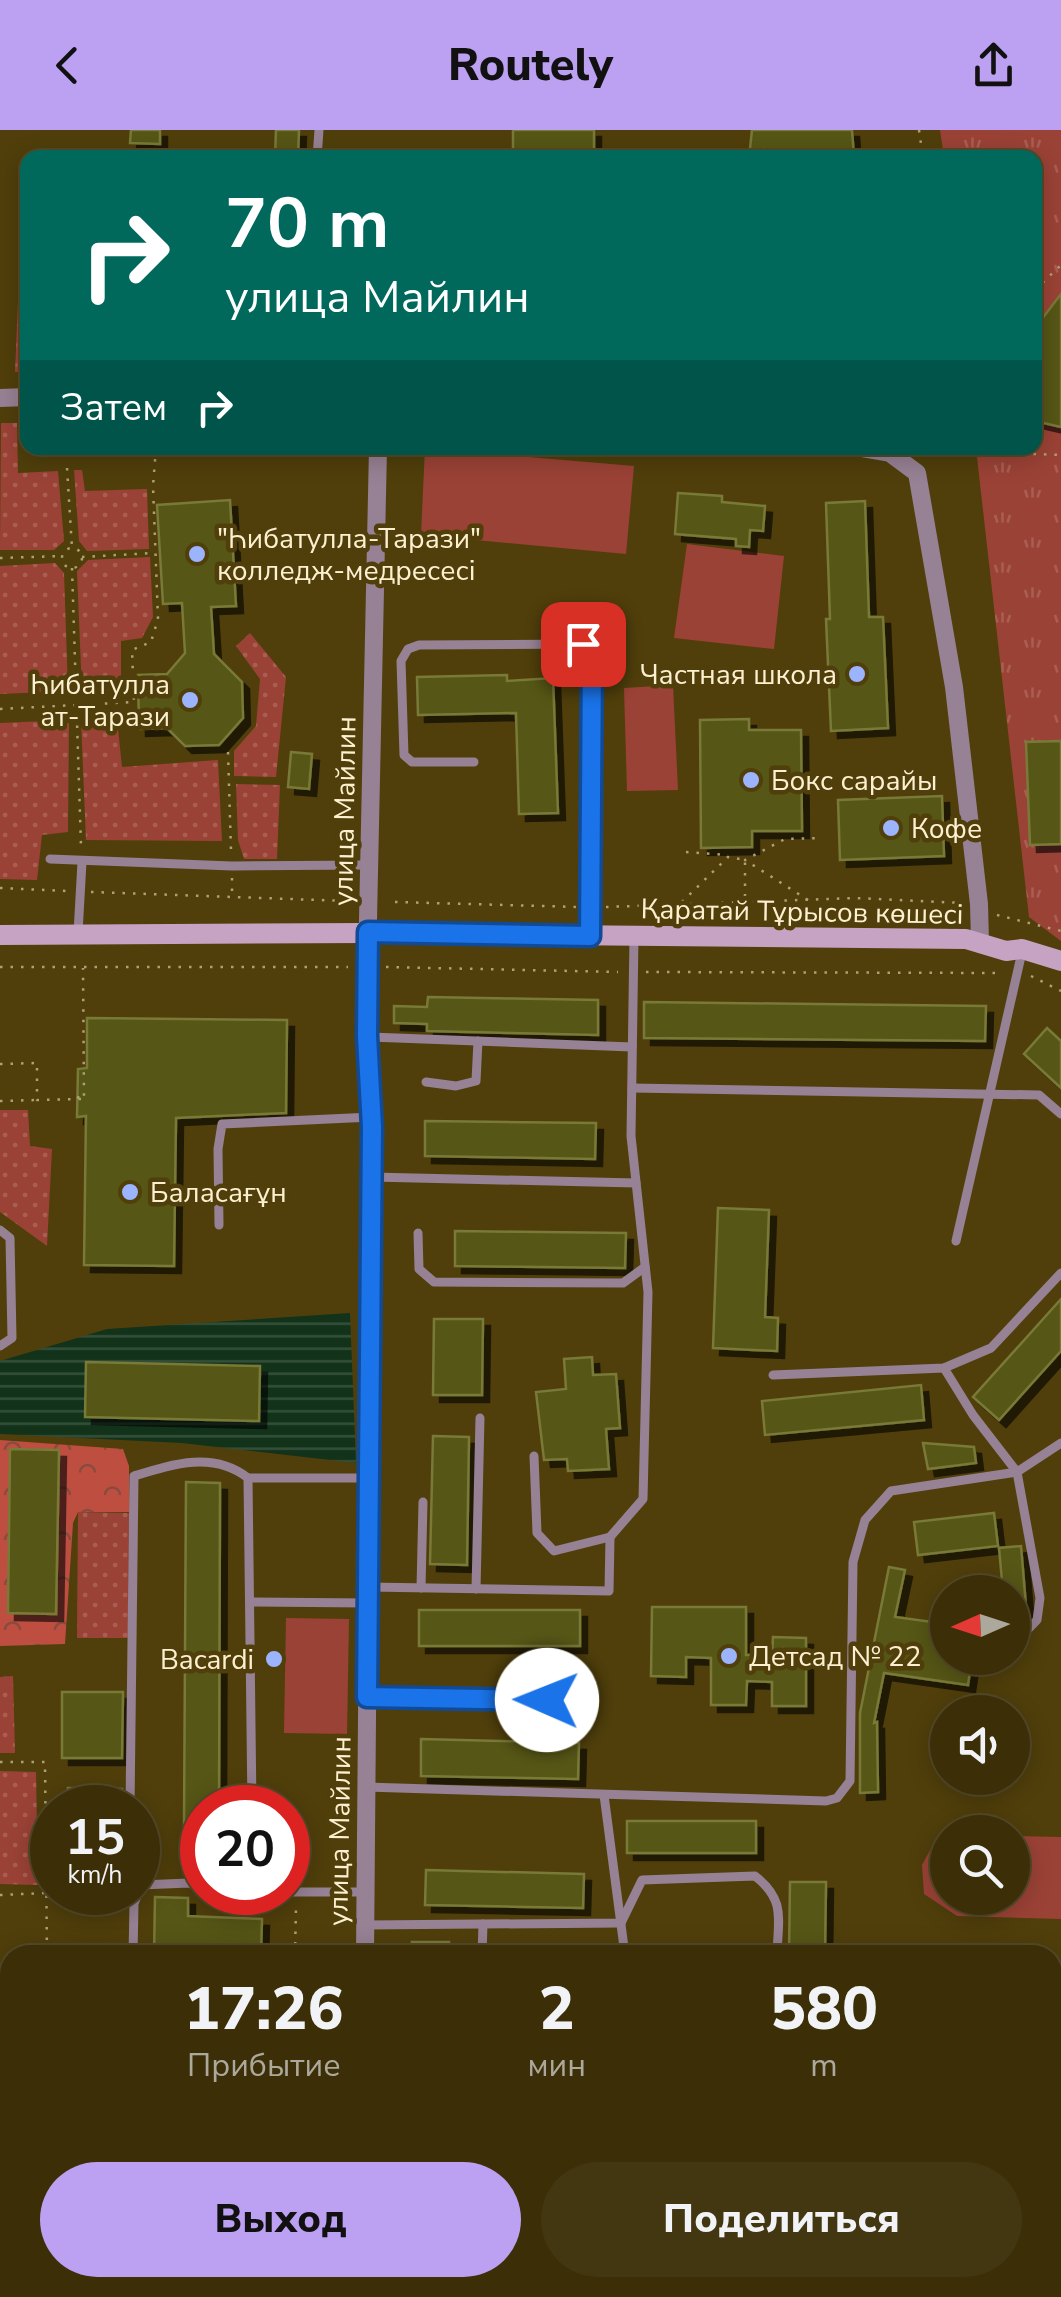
<!DOCTYPE html>
<html lang="ru">
<meta charset="utf-8">
<style>
:root{--surface:#3c2f08;--page:#433712;--text:#f1f3f6;--muted:#aca99c;--line:#554a29;--accent:#bca0f2}
body{margin:0;font-family:"Nunito Sans",sans-serif;background:var(--page);color:var(--text);height:100vh;display:flex;flex-direction:column;font-size:38px;white-space:nowrap}
*{box-sizing:border-box;margin:0}
p{font-size:32px;color:var(--muted)}
.icon{flex:none;width:55px;height:55px;fill:none;stroke:currentColor;stroke-width:2;stroke-linecap:round;stroke-linejoin:round}
.map{position:relative;flex:1;overflow:hidden}
.details{position:absolute;left:0px;top:1815px;width:1062px;height:352px;display:flex;flex-direction:column;background:var(--surface);border-radius:30px 30px 0 0;box-shadow:0 5px 25px #0003,0 0 0 2px var(--line)}
.details>*{flex:none}
.top-card{position:absolute;left:20px;top:20px;width:1022px;height:305px;border-radius:20px;box-shadow:0 5px 25px #0003,0 0 0 2px var(--line);background:#00695c;color:#fff;overflow:hidden}
.needle{width:65px;rotate:267deg}
.controls{position:absolute;left:930px;top:1445px;display:grid;gap:20px}
.controls a{display:grid;place-items:center;width:100px;height:100px;border-radius:50%;background:var(--surface);box-shadow:0 5px 25px #0003,0 0 0 2px var(--line);font-size:50px}
.speed{position:absolute;left:30px;top:1655px;display:flex;gap:20px;font-size:50px;font-weight:700;text-align:center}
.speed>*{display:grid;place-content:center;width:130px;height:130px;border-radius:50%;background:var(--surface);box-shadow:0 5px 25px #0003,0 0 0 2px var(--line);line-height:1}
.speed small{font-size:25px;font-weight:400}
.speed .limit{border:15px solid #d22;background:#fff;color:#111}
.pin{position:absolute;display:grid;place-items:center;width:85px;height:85px;color:#fff;margin:-42px;border-radius:20px;box-shadow:0 5px 15px #0006}
.me{position:absolute;width:110px;margin:-55px;rotate:271deg;stroke-linejoin:round;filter:drop-shadow(0 0 8px #0008)}
.turn{display:flex;align-items:center;gap:35px;height:210px;padding:0 40px;font-size:45px}
.turn .icon{width:130px;height:130px;stroke-width:2.5}
.turn b{display:block;font-size:70px;line-height:85px}
.then{display:flex;align-items:center;height:95px;padding:0 40px;background:#0003;gap:20px;font-size:38px}
.eta{display:flex;justify-content:space-evenly;align-items:center;height:170px;text-align:center}
.eta b{font-size:60px;font-weight:800;line-height:70px}
.action{display:flex;gap:20px;margin-top:auto;padding:20px 40px}
.action a{flex:1;height:115px;border-radius:60px;background:var(--accent);color:#111;font-size:40px;font-weight:800;line-height:115px;text-align:center}
.action a+a{background:var(--page);color:var(--text)}
header{display:flex;justify-content:space-between;align-items:center;height:130px;padding:0 40px;background:var(--accent);color:#111;font-size:45px;font-weight:800}
.map>svg:first-child{display:block}
.grass{fill:url(#grass-dots)}
.forest{fill:url(#forest-crowns)}
.park{fill:url(#park-tufts)}
.pitch{fill:#9b4236}
.water{fill:url(#water-rules)}
.building{fill:#575712;stroke:#797938;stroke-width:2.5;filter:url(#shadow)}
.lines{fill:none;stroke-linecap:round;stroke-linejoin:round}
.path{stroke:#afa077;stroke-width:2.5;stroke-dasharray:2.5 8;stroke-linecap:butt}
.service{stroke:#978194;stroke-width:9}
.minor{stroke:#978194;stroke-width:18}
.secondary{stroke:#c7a3c3;stroke-width:20}
.route-casing{stroke:#114b97;stroke-width:25}
.route{stroke:#1a73e8;stroke-width:18}
.poi-dot{fill:#9cb4fd;stroke:#503f0b;stroke-width:4}
.labels{text-anchor:middle;stroke-width:9;stroke-linejoin:round;paint-order:stroke}
.poi-label{font-size:28px;fill:#fdf0d0;stroke:#503f0b;text-anchor:start}
.street-label{font-size:28px;fill:#fdf0d0;stroke:#503f0b}
</style>
<header><svg class="icon" aria-label="back" viewBox="0 0 24 24"><path d="M15 5l-7 7 7 7"/></svg>Routely<svg class="icon" aria-label="share" viewBox="0 0 24 24"><path d="M12 15V3M7 8l5-5 5 5M5 13v7h14v-7"/></svg></header>
<div class="map">
<svg width="1061" height="2167" viewBox="0 0 1061 2167">
<defs>
<pattern id="grass-dots" width="8" height="8" patternUnits="userSpaceOnUse" patternTransform="scale(2.5)"><rect width="8" height="8" fill="#9b4236"/><path d="M2 2h.1M6 6h.1" fill="none" stroke="#aa5e52" stroke-width="1.8" stroke-linecap="round"/></pattern>
<pattern id="forest-crowns" width="20" height="18" patternUnits="userSpaceOnUse" patternTransform="scale(2.5)"><rect width="20" height="18" fill="#bd4e40"/><path d="M2 6a3 3 0 1 1 6 0M12 15a3 3 0 1 1 6 0" fill="none" stroke="#8a4b3f"/></pattern>
<pattern id="park-tufts" width="24" height="20" patternUnits="userSpaceOnUse" patternTransform="scale(2.5)"><rect width="24" height="20" fill="#9b4236"/><path d="M3 7l-1-3M5 7V3M7 7l1-3M15 17l-1-3M17 17v-4M19 17l1-3" fill="none" stroke="#aa5e52"/></pattern>
<pattern id="water-rules" width="6" height="5" patternUnits="userSpaceOnUse" patternTransform="scale(2.5)"><rect width="6" height="5" fill="#12321a"/><path d="M0 2.5h6" fill="none" stroke="#35503a"/></pattern>
<filter id="shadow"><feDropShadow dx="7" dy="7" stdDeviation="0" flood-color="#0009"/></filter>
</defs>
<rect width="100%" height="100%" fill="#503f0b"/>
<g class="grass">
<polygon points="18,171 27,172 27,242 15,242"/>
<polygon points="1,293 17,293 18,343 58,341 64,411 54,420 0,420"/>
<polygon points="74,340 82,340 85,361 147,359 149,419 87,421 79,411"/>
<polygon points="150,427 153,487 142,508 121,511 121,560 82,562 77,441 88,430"/>
<polygon points="55,433 64,443 68,561 0,564 0,436"/>
<polygon points="250,503 286,547 276,647 234,646 234,621 256,596 260,549 236,516"/>
<polygon points="117,589 122,637 218,630 222,711 86,710 81,590"/>
<polygon points="69,590 68,702 42,705 37,750 0,749 0,593"/>
<polygon points="236,654 280,655 277,729 244,729 238,710"/>
<polygon points="0,980 28,980 30,1016 52,1019 47,1116 0,1082"/>
<polygon points="78,1382 129,1383 128,1508 77,1508"/>
<polygon points="13,1546 15,1623 0,1623 0,1547"/>
<polygon points="0,1641 36,1642 38,1755 0,1754"/>
</g>
<polygon class="forest" points="0,1310 123,1319 129,1336 129,1382 78,1382 73,1393 65,1514 0,1516"/>
<polygon class="park" points="940,0 1061,0 1061,811 1029,787 976,318 1035,318 1035,28 944,27"/>
<g class="pitch">
<polygon points="425,318 634,336 626,424 421,405"/>
<polygon points="687,414 784,426 774,519 674,508"/>
<polygon points="673,555 678,660 627,661 624,558"/>
<polygon points="286,1488 349,1489 347,1604 284,1603"/>
<polygon points="939,1704 947,1705 948,1768 1012,1768 1013,1706 1061,1707 1061,1789 957,1786 924,1764 922,1735"/>
</g>
<polygon class="water" points="350,1183 356,1333 182,1313 0,1304 0,1231 107,1199"/>
<g class="building">
<polygon points="131,0 160,0 160,14 130,13"/>
<polygon points="276,0 299,0 298,28 275,28"/>
<rect x="513" y="0" width="81" height="28"/>
<polygon points="752,0 852,0 854,27 764,19 761,28 749,28"/>
<polygon points="1061,164 1061,297 1035,291 1035,242 1041,225 1035,220 1035,198"/>
<polygon points="678,363 722,366 722,372 765,376 763,401 750,400 749,417 736,416 736,409 675,404"/>
<polygon points="230,370 236,476 211,477 214,524 242,552 243,588 219,615 185,616 167,598 139,599 138,545 167,544 185,523 182,473 163,474 157,375"/>
<polygon points="865,371 869,487 883,487 888,598 831,601 826,489 830,489 826,373"/>
<polygon points="507,545 507,551 553,548 558,683 519,684 516,583 418,585 417,547"/>
<polygon points="749,589 749,600 801,600 802,701 752,701 752,717 701,718 700,590"/>
<polygon points="1061,611 1061,714 1030,715 1026,612"/>
<polygon points="291,622 312,624 309,659 288,657"/>
<polygon points="942,666 944,726 840,730 838,670"/>
<polygon points="428,867 598,870 598,905 427,901 427,894 394,893 394,876 427,877"/>
<polygon points="644,872 986,876 985,911 644,908"/>
<polygon points="87,888 287,890 286,983 176,988 174,1136 84,1135 86,986 77,987 78,939 87,938"/>
<polygon points="1047,898 1061,911 1061,958 1024,924"/>
<polygon points="425,991 596,993 595,1029 425,1026"/>
<polygon points="718,1078 769,1080 765,1187 778,1188 777,1221 713,1218"/>
<polygon points="455,1101 626,1103 625,1138 455,1136"/>
<polygon points="1061,1169 1061,1221 999,1290 973,1267"/>
<polygon points="434,1189 483,1189 482,1265 433,1265"/>
<polygon points="592,1227 593,1245 616,1244 620,1298 606,1299 609,1339 568,1341 567,1329 544,1330 536,1262 566,1259 564,1229"/>
<polygon points="86,1232 260,1236 259,1291 85,1287"/>
<polygon points="921,1255 924,1290 765,1305 762,1271"/>
<polygon points="433,1306 469,1307 467,1435 430,1434"/>
<polygon points="923,1313 974,1317 976,1333 928,1339"/>
<polygon points="10,1319 59,1320 56,1484 8,1483"/>
<polygon points="186,1352 220,1353 219,1678 202,1678 202,1697 184,1696"/>
<polygon points="994,1383 998,1416 918,1425 914,1392"/>
<polygon points="1021,1416 1027,1488 1012,1492 1012,1462 1003,1462 999,1418"/>
<polygon points="889,1437 905,1440 895,1487 948,1494 948,1528 972,1528 968,1555 884,1543 874,1593 877,1592 878,1662 860,1663 860,1583"/>
<polygon points="652,1477 746,1477 746,1525 772,1525 773,1507 806,1508 806,1576 772,1576 772,1552 747,1551 746,1575 711,1575 711,1528 686,1527 686,1547 651,1546"/>
<rect x="419" y="1480" width="161" height="36"/>
<polygon points="62,1562 123,1562 122,1628 62,1628"/>
<polygon points="421,1609 579,1613 578,1649 421,1646"/>
<polygon points="68,1658 122,1659 122,1678 68,1678"/>
<rect x="627" y="1691" width="129" height="32"/>
<polygon points="426,1740 584,1744 583,1778 425,1775"/>
<polygon points="790,1752 826,1752 825,1825 789,1825"/>
<polygon points="155,1767 188,1768 188,1786 262,1789 261,1825 154,1825"/>
<polygon points="412,1812 449,1812 448,1825 412,1825"/>
</g>
<g class="lines">
<g class="path">
<polyline points="919,0 923,28"/>
<polyline points="1035,160 1061,135"/>
<polyline points="960,321 1061,325"/>
<polyline points="67,338 72,418"/>
<circle cx="72" cy="428" r="10"/>
<polyline points="82,427 153,423"/>
<polyline points="0,428 62,426"/>
<polyline points="72,438 81,716"/>
<polyline points="0,579 134,572 132,520 151,512 158,489 153,356 156,318"/>
<polyline points="228,622 231,720"/>
<polyline points="686,722 728,725"/>
<polyline points="232,748 232,765"/>
<polyline points="0,758 68,761"/>
<polyline points="91,762 347,771"/>
<polyline points="808,770 745,730 785,709 821,708"/>
<polyline points="395,772 578,777"/>
<polyline points="682,772 728,727 745,730 745,770"/>
<polyline points="606,777 855,768 963,773"/>
<polyline points="997,785 1061,801"/>
<polyline points="0,837 348,837"/>
<polyline points="386,837 618,842"/>
<polyline points="646,842 1003,843"/>
<polyline points="1031,846 1061,861"/>
<polyline points="0,934 37,933 37,970 81,969"/>
<polyline points="77,967 84,969 83,838"/>
<polyline points="0,971 37,970"/>
<polyline points="0,1632 45,1632 47,1825"/>
<polyline points="0,1765 46,1763 123,1766"/>
<polyline points="295,1825 296,1777"/>
</g>
<g class="service">
<polyline points="317,28 319,0"/>
<polyline points="474,632 412,632 404,625 401,531 408,519 419,515 583,514 592,528 591,803"/>
<polyline points="50,729 232,736 369,735"/>
<polyline points="78,803 82,732"/>
<polyline points="370,907 632,917"/>
<polyline points="426,952 456,956 476,951 478,911"/>
<polyline points="632,958 1039,965 1061,984"/>
<polyline points="372,1047 636,1053"/>
<polyline points="219,1095 218,1019 222,994 372,987"/>
<polyline points="0,1100 10,1108 12,1208 0,1216"/>
<polyline points="418,1103 419,1139 434,1152 623,1153 645,1137"/>
<polyline points="956,1111 1022,822"/>
<polyline points="944,1238 973,1285 1017,1342 1040,1468 1037,1490 1012,1516"/>
<polyline points="773,1245 944,1238 991,1218 1061,1143"/>
<polyline points="534,1326 537,1403 554,1421 610,1407 643,1369 648,1162 631,1006 634,807"/>
<polyline points="248,1348 252,1678"/>
<polyline points="368,1457 609,1461 610,1407"/>
<polyline points="421,1458 423,1372"/>
<polyline points="476,1459 480,1288"/>
<polyline points="250,1472 367,1473"/>
<polyline points="994,1529 996,1528"/>
<polyline points="367,1567 583,1571"/>
<polyline points="366,1657 826,1671 837,1668 850,1651 853,1432 865,1390 891,1361 1017,1342 1061,1313"/>
<polyline points="604,1665 625,1825"/>
<path d="M130,1678L134,1346C173,1334 213,1321 248,1348H369"/>
<polyline points="245,1762 365,1762"/>
<path d="M365,1795L621,1793L642,1750L755,1746C786,1770 778,1789 777,1825"/>
<polyline points="133,1825 134,1774 141,1755 189,1753 202,1758"/>
<polyline points="482,1825 483,1794"/>
<polyline points="874,2158 875,2167"/>
<polyline points="131,2167 131,2158"/>
<polyline points="402,2167 404,2158"/>
<polyline points="639,2167 639,2158"/>
<polyline points="906,2167 906,2158"/>
</g>
<g class="minor">
<polyline points="0,268 28,267"/>
<polyline points="861,318 890,323 917,343 954,557 979,774 980,812"/>
<polyline points="365,1825 372,997 367,837 378,318"/>
<polyline points="362,2167 362,2158"/>
</g>
<polyline class="secondary" points="0,805 368,803 966,809 1006,821 1022,819 1061,831"/>
</g>
<g class="lines">
<defs>
<polyline id="route" points="547,1570 367,1567 372,997 367,906 368,802 590,806 592,528 583,514"/>
</defs>
<use href="#route" class="route-casing"/>
<use href="#route" class="route"/>
</g>
<g class="poi-dot">
<circle cx="197" cy="424" r="10"/>
<circle cx="857" cy="544" r="10"/>
<circle cx="190" cy="570" r="10"/>
<circle cx="751" cy="650" r="10"/>
<circle cx="891" cy="698" r="10"/>
<circle cx="130" cy="1062" r="10"/>
<circle cx="729" cy="1526" r="10"/>
<circle cx="274" cy="1529" r="10"/>
</g>
<g class="labels">
<g class="poi-label">
<text x="217" y="418">"Һибатулла-Тарази"<tspan x="217" dy="32">колледж-медресесі</tspan></text>
<text x="837" y="554" text-anchor="end">Частная школа</text>
<text x="170" y="564" text-anchor="end">Һибатулла<tspan x="170" dy="32">ат-Тарази</tspan></text>
<text x="771" y="660">Бокс сарайы</text>
<text x="911" y="708">Кофе</text>
<text x="150" y="1072">Баласағұн</text>
<text x="749" y="1536">Детсад № 22</text>
<text x="254" y="1539" text-anchor="end">Bacardi</text>
</g>
<g class="street-label">
<text transform="translate(344 681) rotate(-89)" y="10">улица Майлин</text>
<text transform="translate(802 781) rotate(1)" y="10">Қаратай Тұрысов көшесі</text>
<text transform="translate(339 1701) rotate(-89)" y="10">улица Майлин</text>
</g>
</g>
</svg>
<div class="controls">
<a><svg class="needle" viewBox="-14 -14 28 28"><path d="M0-13l5 13h-10z" fill="#e53935"/><path d="M0 13l5-13h-10z" fill="#aca99c"/></svg></a>
<a><svg class="icon" aria-label="sound" viewBox="0 0 24 24"><path d="M4 9h4l5-4v14l-5-4H4zM17 9q2 3 0 6"/></svg></a>
<a><svg class="icon" aria-label="search" viewBox="0 0 24 24"><circle cx="10" cy="10" r="6"/><path d="M15 15l6 6"/></svg></a>
</div>
<div class="speed"><div>15<small>km/h</small></div><div class="limit">20</div></div>
<div class="pin" style="left:583px;top:514px;background:#d93025"><svg class="icon" aria-label="arrive" viewBox="0 0 24 24"><path d="M6 21V4h12l-3 4 3 4H6"/></svg></div>
<svg class="me" style="left:547px;top:1570px" viewBox="-20 -20 40 40"><circle r="19" fill="#fff"/><path d="M0-13L10 11 0 6-10 11z" fill="#1a73e8"/></svg>
<div class="top-card">
<div class="turn"><svg class="icon" aria-label="right" viewBox="0 0 24 24"><path d="M7 20v-9h11M14 6l5 5-5 5"/></svg><div><b>70 m</b>улица Майлин</div></div>
<div class="then">Затем<svg class="icon" aria-label="right" viewBox="0 0 24 24"><path d="M7 20v-9h11M14 6l5 5-5 5"/></svg></div>
</div>
<section class="details">
<div class="eta">
<div><b>17:26</b><p>Прибытие</p></div>
<div><b>2</b><p>мин</p></div>
<div><b>580</b><p>m</p></div>
</div>
<div class="action"><a>Выход</a><a>Поделиться</a></div>
</section>
</div>
